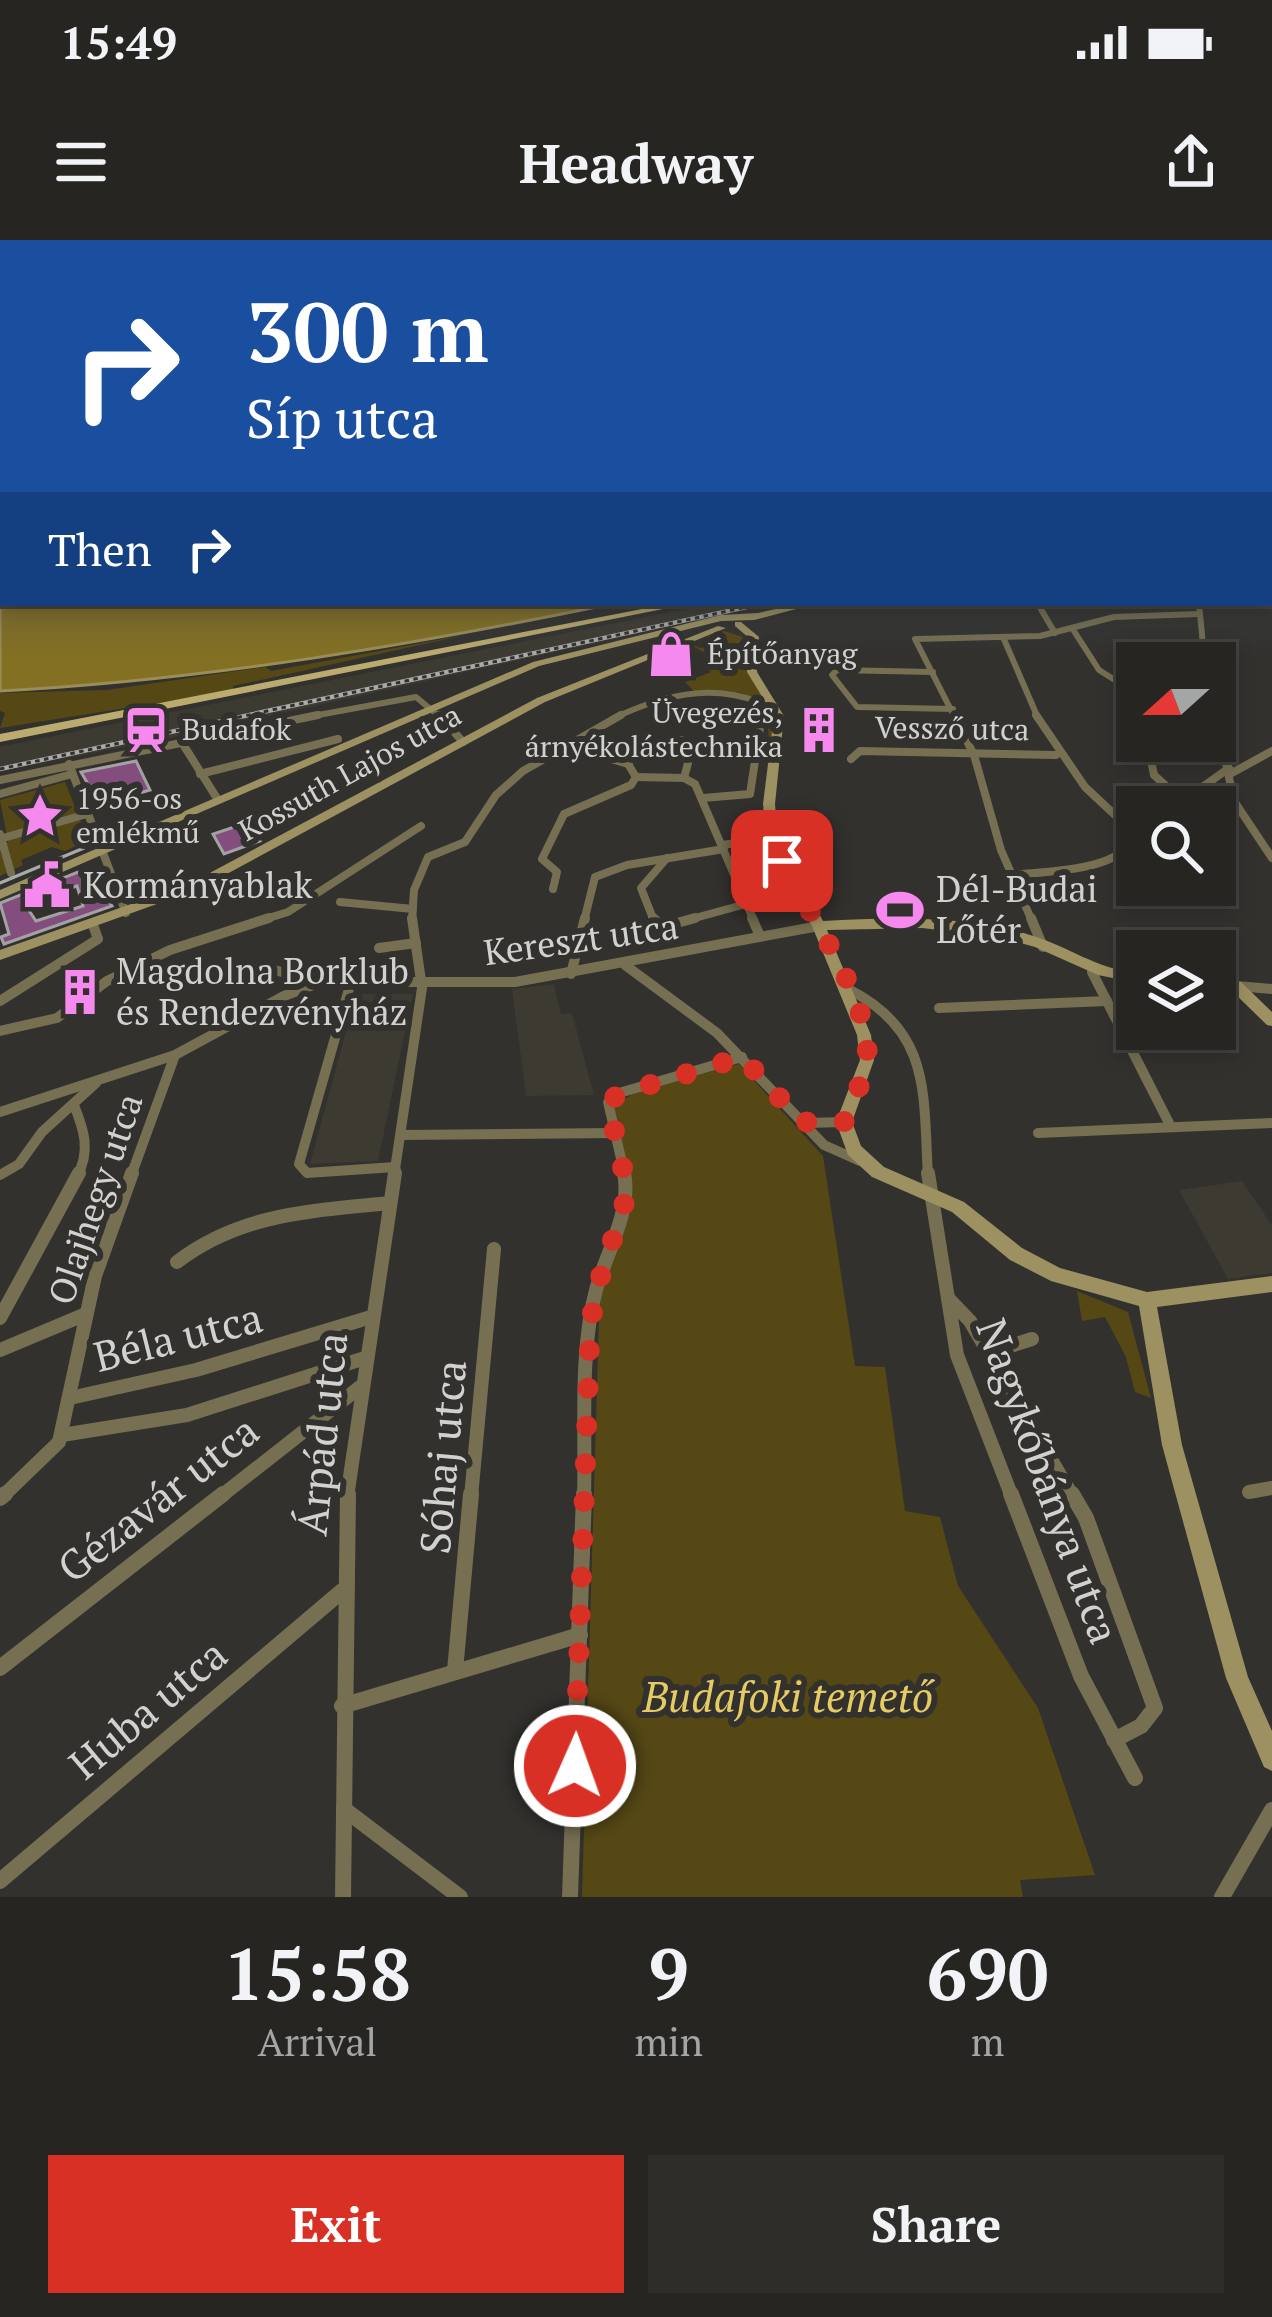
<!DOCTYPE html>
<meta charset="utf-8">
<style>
:root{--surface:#262522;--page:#2e2d2a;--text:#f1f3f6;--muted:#a4a5a5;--line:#424240;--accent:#d93025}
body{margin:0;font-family:"PT Serif",serif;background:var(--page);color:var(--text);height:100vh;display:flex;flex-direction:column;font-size:45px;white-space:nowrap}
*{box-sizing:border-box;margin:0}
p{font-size:39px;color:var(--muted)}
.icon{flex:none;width:66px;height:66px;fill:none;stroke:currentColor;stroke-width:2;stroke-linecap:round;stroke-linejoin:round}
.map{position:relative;height:1657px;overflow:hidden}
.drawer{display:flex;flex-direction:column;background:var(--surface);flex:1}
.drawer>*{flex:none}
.hud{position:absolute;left:0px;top:0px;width:1272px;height:366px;box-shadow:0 6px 18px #0003,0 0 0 3px var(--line);background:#1a4fa0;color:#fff;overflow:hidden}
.needle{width:78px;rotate:249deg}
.tools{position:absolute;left:1116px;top:402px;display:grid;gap:24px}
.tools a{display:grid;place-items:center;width:120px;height:120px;border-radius:0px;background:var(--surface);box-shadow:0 6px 18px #0003,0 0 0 3px var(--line);font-size:60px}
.pin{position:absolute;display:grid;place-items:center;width:102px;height:102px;color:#fff;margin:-51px;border-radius:24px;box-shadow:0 6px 18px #0006}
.me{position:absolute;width:132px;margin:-66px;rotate:2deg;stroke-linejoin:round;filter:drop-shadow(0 0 9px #0008)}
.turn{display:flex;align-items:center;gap:42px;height:252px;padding:0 48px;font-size:54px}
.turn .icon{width:156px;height:156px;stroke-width:2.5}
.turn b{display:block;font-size:84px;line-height:102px}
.then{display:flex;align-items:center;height:114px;padding:0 48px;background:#0003;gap:24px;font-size:45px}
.eta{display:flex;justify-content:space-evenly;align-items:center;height:204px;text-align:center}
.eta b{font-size:72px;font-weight:800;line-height:84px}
.button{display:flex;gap:24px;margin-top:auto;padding:24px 48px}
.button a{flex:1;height:138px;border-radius:0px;background:var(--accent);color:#fff;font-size:48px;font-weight:800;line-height:138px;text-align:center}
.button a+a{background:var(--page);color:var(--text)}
.status{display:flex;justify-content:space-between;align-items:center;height:84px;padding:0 60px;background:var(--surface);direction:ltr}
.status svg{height:33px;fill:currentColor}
header{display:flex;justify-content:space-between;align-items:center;height:156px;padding:0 48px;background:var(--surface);font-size:54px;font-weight:800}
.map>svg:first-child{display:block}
.built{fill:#3c3a31}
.green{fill:#554815}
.water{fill:#837023;stroke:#9a8d57;stroke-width:3}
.building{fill:#834e7e;stroke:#a3a1a3;stroke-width:3;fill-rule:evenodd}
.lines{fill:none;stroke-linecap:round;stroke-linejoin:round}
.street-far4{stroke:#766f52;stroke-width:6}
.street-far3{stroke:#766f52;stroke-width:8}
.street-far2{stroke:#766f52;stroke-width:10}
.street-far1{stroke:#766f52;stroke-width:14}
.street{stroke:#766f52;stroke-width:16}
.secondary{fill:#9d9162;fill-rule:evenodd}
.primary{fill:#bbab6e;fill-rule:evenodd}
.tram{stroke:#aaaaa8;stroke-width:3}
.rail-casing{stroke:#aaaaa8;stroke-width:4.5}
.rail{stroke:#32312e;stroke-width:3;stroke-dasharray:4.5;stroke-linecap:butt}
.route{stroke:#d93025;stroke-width:21;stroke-dasharray:0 37.8}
.labels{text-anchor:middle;stroke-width:12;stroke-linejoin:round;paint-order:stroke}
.far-poi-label{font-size:30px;fill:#d1d1cf;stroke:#32312e;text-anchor:start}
.far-street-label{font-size:30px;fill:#d1d1cf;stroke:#32312e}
.poi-label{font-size:36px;fill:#d1d1cf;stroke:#32312e;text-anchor:start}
.street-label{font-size:36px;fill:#d1d1cf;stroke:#32312e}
.near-street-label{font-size:42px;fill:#d1d1cf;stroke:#32312e}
.near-park-label{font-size:42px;font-style:italic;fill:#e6cb63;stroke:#32312e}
</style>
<div class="status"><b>15:49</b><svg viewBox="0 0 49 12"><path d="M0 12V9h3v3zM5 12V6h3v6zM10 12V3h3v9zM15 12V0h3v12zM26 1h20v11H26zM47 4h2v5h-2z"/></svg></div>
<header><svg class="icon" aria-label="menu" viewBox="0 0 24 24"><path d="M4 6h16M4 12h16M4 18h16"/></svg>Headway<svg class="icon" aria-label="share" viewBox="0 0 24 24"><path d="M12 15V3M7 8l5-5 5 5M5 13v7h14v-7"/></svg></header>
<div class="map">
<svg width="1272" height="1657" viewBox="0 0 1272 1657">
<rect width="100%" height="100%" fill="#32312e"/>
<g class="built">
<polygon points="715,363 773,363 185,495 0,531 0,507 9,505"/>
<polygon points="554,744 561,774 572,773 594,855 526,856 512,749"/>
<polygon points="356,754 413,754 378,921 310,924"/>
<polygon points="1242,941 1272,985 1272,1033 1228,1039 1179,950"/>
</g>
<g class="green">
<path d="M724,391L749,399V433L776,473L771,524H767C774,463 760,446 694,451L685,442L711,432L704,426L718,420L689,404L701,408L714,402L706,397Z"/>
<polygon points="465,395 233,446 233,451 0,488 5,473 0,471 0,453 107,450 265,427 271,431"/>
<polygon points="65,542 88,600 65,611 52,607 21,620 23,625 0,636 0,605 8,602 0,560"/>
<polygon points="739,824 823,916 855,1126 885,1127 905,1271 940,1277 958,1346 1038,1468 1095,1635 1020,1640 1023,1657 582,1657 599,1079 601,1055 626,979 612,868 635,852"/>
<polygon points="1077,1051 1128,1072 1151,1158 1135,1152 1126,1117 1105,1077 1082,1081"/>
</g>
<path class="water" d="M0,240L3,363H616C412,405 208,440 0,451Z"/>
<g class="building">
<polygon points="136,521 150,550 94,566 91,558 95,556 81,532"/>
<polygon points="249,582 260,601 224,614 213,594"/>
<path d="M88,628L112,666L4,704L1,697L9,694L0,663ZM77,646L83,666L36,681L24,663Z"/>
</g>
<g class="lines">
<g class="street-far4">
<polyline points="1199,363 1203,405 1232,448 1221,478"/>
<polyline points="1039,366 1055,393"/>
<polyline points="1072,388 1099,430 1137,454"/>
<polyline points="1003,397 1038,478"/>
<polyline points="933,432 837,430 832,435 857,467 953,469"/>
<polyline points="302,478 416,457 441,478"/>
<path d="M614,478C661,456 709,443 758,462L762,478"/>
<polyline points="955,478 915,399 1040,396 1114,377 1198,374"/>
</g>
<g class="street-far3">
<polyline points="439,475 463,502"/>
<polyline points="954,475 974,515 1001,610 1032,681"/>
<polyline points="1036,475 1085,547 1130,589"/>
<polyline points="1222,475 1218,486 1234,561 1272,618"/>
<polyline points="682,500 688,523 684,538"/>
<polyline points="181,501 218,560"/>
<polyline points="1147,501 1154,535 1178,557"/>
<polyline points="628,506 634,515 628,524"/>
<polyline points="611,519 628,524 636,537"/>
<polyline points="851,519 860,511 1056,515"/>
<polyline points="69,524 126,673"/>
<polyline points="200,534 338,499"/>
<polyline points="1230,534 1272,511"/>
<polyline points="636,537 684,538 695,544 754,681"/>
<polyline points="0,540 318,475"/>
<polyline points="0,554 72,534"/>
<polyline points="703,558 750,554 762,475"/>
<polyline points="1157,567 1204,546 1229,528"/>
<polyline points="0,594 11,633"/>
<polyline points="0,599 87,574"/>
<polyline points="723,605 772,597"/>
<path d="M1012,635C1039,632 1113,631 1127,605C1132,596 1132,586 1137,577"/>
<polyline points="553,649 557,632 542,619 564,574 631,545 636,537"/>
<polyline points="340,662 413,669"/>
<polyline points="259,681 288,672 421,586"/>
<polyline points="412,681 414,650 428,617 465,602 496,555 523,531 621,475"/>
<polyline points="584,681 595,637 627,625 724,609"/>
<polyline points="654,681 641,648 667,618"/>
<polyline points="684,681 746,664"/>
</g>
<g class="street-far2">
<polyline points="653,678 663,687 695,678"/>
<polyline points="752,678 760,696"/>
<polyline points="1031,678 1043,707"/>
<polyline points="379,708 416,703"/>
<polyline points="625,725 717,793 824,905 860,921"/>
<polyline points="249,730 274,730 321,742"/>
<polyline points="1092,732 1171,887"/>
<polyline points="571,734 585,678"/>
<polyline points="351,742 299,924 307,933 395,927"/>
<polyline points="1236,746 1272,749"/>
<path d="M848,749C932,791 923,854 928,936"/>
<polyline points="0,761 98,699 93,685"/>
<polyline points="939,768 1107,761"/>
<polyline points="0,791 57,778 107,741 170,710 269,678"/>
<path d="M74,865C84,890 91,911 77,936"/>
<polyline points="0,872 175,815 284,756 321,742 515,742 819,686"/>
<polyline points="806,883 844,882"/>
<polyline points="1038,893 1272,883"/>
<polyline points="401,895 615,893"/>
<polyline points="0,935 19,924 42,892 96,843"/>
<polyline points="131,936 175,815"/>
<polyline points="394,936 422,748 412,678"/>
<polyline points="625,936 608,862 619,853 742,817"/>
</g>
<g class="street-far1">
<polyline points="928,933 957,1115 1012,1257"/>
<path d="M177,1022C241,973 312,971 390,963"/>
<polyline points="948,1058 970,1081 1073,1257"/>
<polyline points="0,1078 79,933"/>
<polyline points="0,1110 86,1074"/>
<polyline points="989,1113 1032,1099"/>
<polyline points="70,1158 196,1130 371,1077"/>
<polyline points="62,1195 187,1175 365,1118"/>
<polyline points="1249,1252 1272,1248"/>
<polyline points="2,1257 59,1202 95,1036 132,933"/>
<polyline points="220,1257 360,1147"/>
<polyline points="347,1257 395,933"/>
<polyline points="471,1257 494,1009"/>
<path d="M584,1257C586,1190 579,1114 596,1050C606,1013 632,971 624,933"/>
</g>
<g class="street">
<polyline points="1011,1254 1081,1436 1135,1538"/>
<polyline points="1072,1254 1086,1278 1155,1468 1141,1486 1114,1500"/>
<polyline points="0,1258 5,1254"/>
<polyline points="0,1428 223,1254"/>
<polyline points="455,1431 471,1254"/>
<polyline points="342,1466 580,1395"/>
<polyline points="344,1569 460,1657"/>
<polyline points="0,1641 342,1351"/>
<polyline points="343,1657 348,1254"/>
<polyline points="570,1657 584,1254"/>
<polyline points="1222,1657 1272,1570"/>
</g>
<g class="secondary">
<rect x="1269" y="300" width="3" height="4"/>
<polygon points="803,363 819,363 754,380 721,381 539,426 0,659 0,650 533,422 721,375 758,373"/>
<path d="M735,382H741L759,397L757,432L784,476L775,564L778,597L823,681C892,677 964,675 1030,695C1070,707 1094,728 1137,733V743L1098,735L1035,707L999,697L922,688L827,690L871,795L874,820L852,882L861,906L884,927L964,962L1022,1008L1060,1028L1147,1052L1272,1036V1052L1157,1067L1182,1205L1248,1437L1272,1491V1531L1264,1527L1226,1438L1162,1205L1139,1066L1051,1041L1010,1020L952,972L872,937L848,915L836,882L860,820L857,795L812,686L766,597L763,564L774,476L747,432L749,398L735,386Z"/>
<polygon points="718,386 726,388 545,462 199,649 0,720 0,710 191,643 537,458"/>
<polygon points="1215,740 1241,742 1272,772 1272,786 1267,785 1232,751 1215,750"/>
</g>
<g class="primary">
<rect x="1269" y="272" width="3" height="6"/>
<polygon points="673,363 693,363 0,502 0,494"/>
</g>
<polyline class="tram" points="0,643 84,608"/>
<defs>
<polyline id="rail" points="0,529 765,363"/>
</defs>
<use href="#rail" class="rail-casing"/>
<use href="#rail" class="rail"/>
</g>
<linearGradient id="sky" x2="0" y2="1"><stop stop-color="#1c1b19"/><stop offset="0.44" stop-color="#494e57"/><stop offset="1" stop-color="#494e57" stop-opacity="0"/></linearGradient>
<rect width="1272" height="418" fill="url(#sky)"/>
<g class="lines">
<path class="route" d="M575,1526L590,1091L595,1054L628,952L608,862L619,854L742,817L802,882H844C850,862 865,841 867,820C872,760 808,673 782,621"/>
</g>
<defs>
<symbol id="shop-bare" viewBox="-9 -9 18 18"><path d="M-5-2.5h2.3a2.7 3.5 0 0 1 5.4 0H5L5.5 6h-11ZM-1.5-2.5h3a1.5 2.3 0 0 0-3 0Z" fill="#f689ed" stroke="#32312e" stroke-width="2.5" paint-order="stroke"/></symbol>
<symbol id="station-bare" viewBox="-9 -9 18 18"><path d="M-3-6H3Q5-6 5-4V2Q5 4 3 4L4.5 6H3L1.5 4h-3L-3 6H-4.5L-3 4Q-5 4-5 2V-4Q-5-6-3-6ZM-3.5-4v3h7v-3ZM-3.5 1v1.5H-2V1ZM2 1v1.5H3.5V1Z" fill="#f689ed" stroke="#32312e" stroke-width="2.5" paint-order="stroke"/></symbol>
<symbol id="building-bare" viewBox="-9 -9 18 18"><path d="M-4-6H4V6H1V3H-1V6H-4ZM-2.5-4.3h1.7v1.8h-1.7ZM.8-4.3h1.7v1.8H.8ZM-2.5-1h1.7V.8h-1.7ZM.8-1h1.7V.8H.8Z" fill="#f689ed" stroke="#32312e" stroke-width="2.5" paint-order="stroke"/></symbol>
<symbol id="sight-bare" viewBox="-9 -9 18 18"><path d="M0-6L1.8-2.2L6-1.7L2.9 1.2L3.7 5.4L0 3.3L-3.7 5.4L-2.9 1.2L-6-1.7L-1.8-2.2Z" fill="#f689ed" stroke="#32312e" stroke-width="2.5" paint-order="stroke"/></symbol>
<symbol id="civic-bare" viewBox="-9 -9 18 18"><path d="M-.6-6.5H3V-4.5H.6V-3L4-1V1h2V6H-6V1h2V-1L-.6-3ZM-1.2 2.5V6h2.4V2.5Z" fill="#f689ed" stroke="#32312e" stroke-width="2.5" paint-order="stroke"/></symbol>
<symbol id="stadium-bare" viewBox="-9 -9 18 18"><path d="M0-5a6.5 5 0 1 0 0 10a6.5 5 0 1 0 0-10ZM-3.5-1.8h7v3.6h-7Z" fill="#f689ed" stroke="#32312e" stroke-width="2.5" paint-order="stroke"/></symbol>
</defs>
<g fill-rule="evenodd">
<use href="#shop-bare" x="638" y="381" width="66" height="66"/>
<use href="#station-bare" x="113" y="457" width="66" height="66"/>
<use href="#building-bare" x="786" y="457" width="66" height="66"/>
<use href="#sight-bare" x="7" y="543" width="66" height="66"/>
<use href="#civic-bare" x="14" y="612" width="66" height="66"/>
<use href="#stadium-bare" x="867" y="637" width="66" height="66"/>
<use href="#building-bare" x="47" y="719" width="66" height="66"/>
</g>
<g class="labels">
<g class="far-poi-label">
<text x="707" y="424">Építőanyag</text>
<text x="783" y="483" text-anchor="end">Üvegezés,<tspan x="783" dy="34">árnyékolástechnika</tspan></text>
<text x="182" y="500">Budafok</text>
<text x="76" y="569">1956-os<tspan x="76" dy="34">emlékmű</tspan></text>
</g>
<g class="far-street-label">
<text transform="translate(952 489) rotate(1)" y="10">Vessző utca</text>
<text transform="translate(350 533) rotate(-29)" y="10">Kossuth Lajos utca</text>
</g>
<g class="poi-label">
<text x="83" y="658">Kormányablak</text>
<text x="936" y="662">Dél-Budai<tspan x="936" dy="41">Lőtér</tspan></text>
<text x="116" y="744">Magdolna Borklub<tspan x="116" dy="41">és Rendezvényház</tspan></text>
</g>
<g class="street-label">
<text transform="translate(581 699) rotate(-8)" y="13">Kereszt utca</text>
<text transform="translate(95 959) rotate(-71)" y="13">Olajhegy utca</text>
</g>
<g class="near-street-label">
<text transform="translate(178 1097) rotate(-14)" y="15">Béla utca</text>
<text transform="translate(322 1194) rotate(-84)" y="15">Árpád utca</text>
<text transform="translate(443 1217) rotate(-85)" y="15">Sóhaj utca</text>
<text transform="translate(1048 1241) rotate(70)" y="15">Nagykőbánya utca</text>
<text transform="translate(158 1259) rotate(-38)" y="15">Gézavár utca</text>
<text transform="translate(148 1469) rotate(-40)" y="15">Huba utca</text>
</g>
<g class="near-park-label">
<text x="788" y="1472">Budafoki temető</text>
</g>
</g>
</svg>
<div class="tools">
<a><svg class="needle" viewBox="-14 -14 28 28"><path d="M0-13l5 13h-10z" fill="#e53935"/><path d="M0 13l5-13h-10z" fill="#a4a5a5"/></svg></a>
<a><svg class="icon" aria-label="search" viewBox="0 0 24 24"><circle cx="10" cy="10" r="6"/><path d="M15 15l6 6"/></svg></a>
<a><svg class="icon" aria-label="layers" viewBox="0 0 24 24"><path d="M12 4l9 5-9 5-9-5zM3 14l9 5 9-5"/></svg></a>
</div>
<div class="pin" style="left:782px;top:621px;background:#d93025"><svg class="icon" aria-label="arrive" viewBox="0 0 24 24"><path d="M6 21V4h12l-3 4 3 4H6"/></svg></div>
<svg class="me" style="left:575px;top:1526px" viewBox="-20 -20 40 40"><circle r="17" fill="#d93025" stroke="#fff" stroke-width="3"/><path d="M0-11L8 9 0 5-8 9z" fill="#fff"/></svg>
<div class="hud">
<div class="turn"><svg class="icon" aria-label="right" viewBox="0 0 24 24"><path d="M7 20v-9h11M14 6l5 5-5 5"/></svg><div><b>300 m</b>Síp utca</div></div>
<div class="then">Then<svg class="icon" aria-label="right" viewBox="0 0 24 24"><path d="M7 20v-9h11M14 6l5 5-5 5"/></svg></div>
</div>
</div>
<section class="drawer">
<div class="eta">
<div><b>15:58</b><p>Arrival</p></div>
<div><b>9</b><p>min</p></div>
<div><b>690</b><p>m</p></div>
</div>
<div class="button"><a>Exit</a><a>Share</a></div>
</section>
